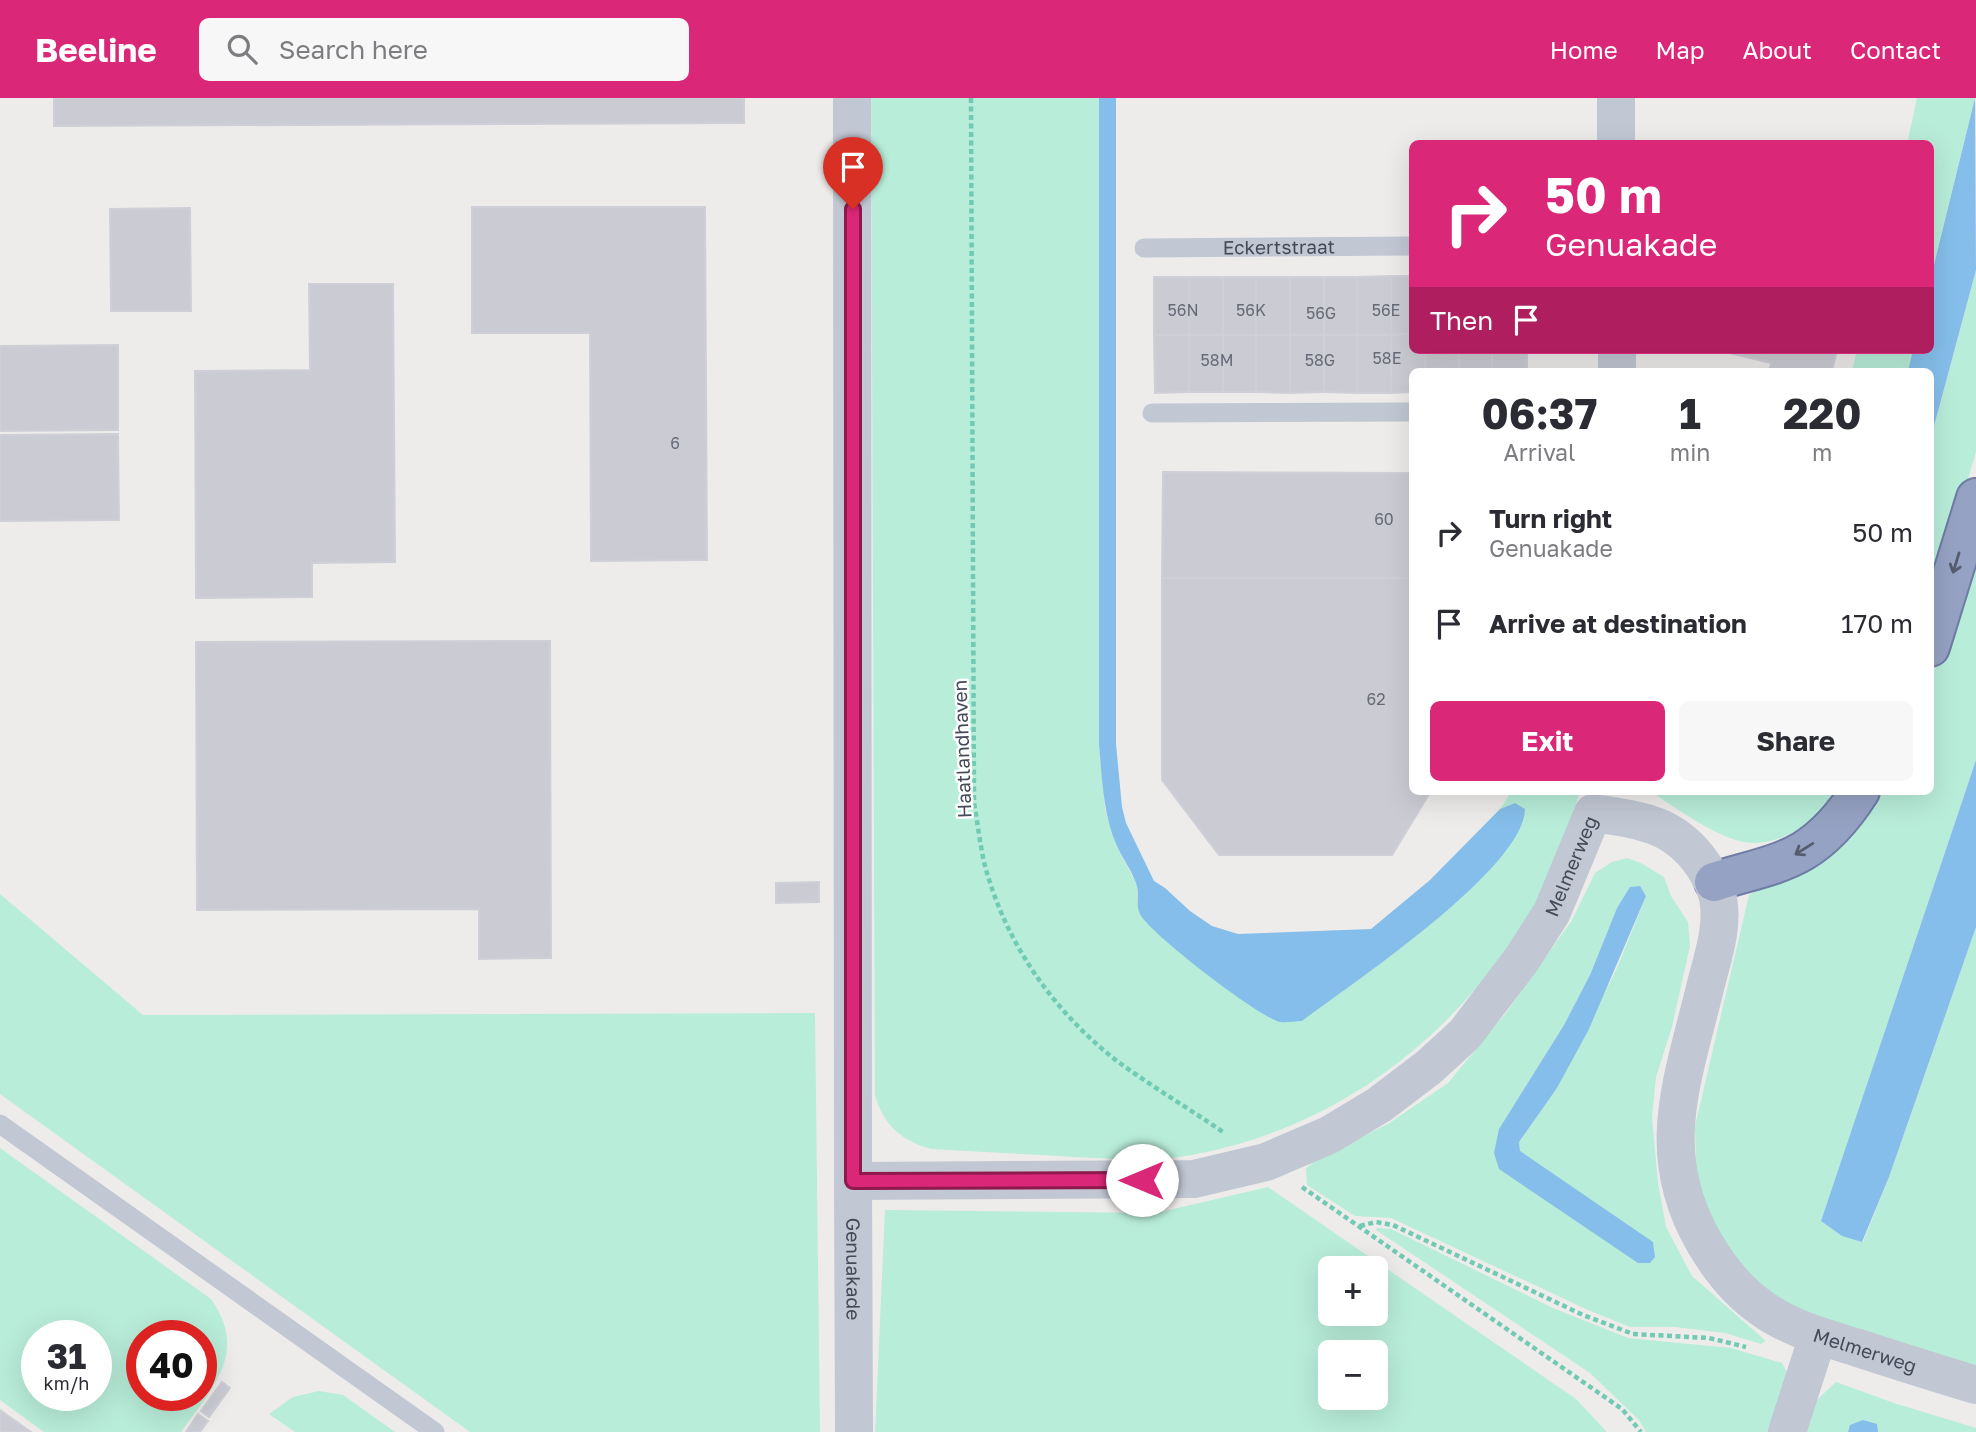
<!DOCTYPE html>
<meta charset="utf-8">
<style>
:root{--surface:#fff;--page:#f7f7f7;--text:#2b2b33;--muted:#7c7c81;--accent:#db2777}
body{margin:0;font-family:"Golos Text",sans-serif;background:var(--page);color:var(--text);height:100vh;display:flex;flex-direction:column;font-size:26px;white-space:nowrap}
*{box-sizing:border-box;margin:0}
p{font-size:23px;color:var(--muted)}
.icon{flex:none;width:38px;height:38px;fill:none;stroke:currentColor;stroke-width:2;stroke-linecap:round;stroke-linejoin:round}
.map{position:relative;flex:1;overflow:hidden}
.drawer{position:absolute;left:1409px;top:270px;width:525px;height:427px;display:flex;flex-direction:column;background:var(--surface);border-radius:10px;box-shadow:0 7px 28px #0002}
.drawer>*{flex:none}
.hud{position:absolute;left:1409px;top:42px;width:525px;height:214px;border-radius:10px;box-shadow:0 7px 28px #0002;background:#db2777;color:#fff;overflow:hidden}
.fabs{position:absolute;left:1318px;top:1158px;display:grid;gap:14px}
.fabs a{display:grid;place-items:center;width:70px;height:70px;border-radius:10px;background:var(--surface);box-shadow:0 7px 28px #0002;font-size:35px}
.speed{position:absolute;left:21px;top:1222px;display:flex;gap:14px;font-size:35px;font-weight:700;text-align:center}
.speed>*{display:grid;place-content:center;width:91px;height:91px;border-radius:50%;background:var(--surface);box-shadow:0 7px 28px #0002;line-height:1}
.speed small{font-size:18px;font-weight:400}
.speed .limit{border:10px solid #d22;background:#fff;color:#111}
.pin{position:absolute;display:grid;place-items:center;width:60px;height:60px;color:#fff;margin:-72px -30px;border-radius:50% 50% 50% 0;rotate:-45deg;box-shadow:0 0 7px #0007}
.pin .icon{rotate:45deg}
.me{position:absolute;width:77px;margin:-38px;rotate:270deg;stroke-linejoin:round;filter:drop-shadow(0 0 5px #0008)}
.turn{display:flex;align-items:center;gap:24px;height:147px;padding:0 21px;font-size:32px}
.turn .icon{width:91px;height:91px;stroke-width:2.5}
.turn b{display:block;font-size:49px;line-height:60px}
.then{display:flex;align-items:center;height:66px;padding:0 21px;background:#0003;gap:14px;font-size:26px}
.eta{display:flex;justify-content:space-evenly;align-items:center;height:119px;text-align:center}
.eta b{font-size:42px;font-weight:700;line-height:49px}
.action{display:flex;gap:14px;margin-top:auto;padding:14px 21px}
.action a{flex:1;height:80px;border-radius:10px;background:var(--accent);color:#fff;font-size:28px;font-weight:700;line-height:80px;text-align:center}
.action a+a{background:var(--page);color:var(--text)}
ul{padding:0;list-style:none}
li{display:flex;align-items:center;gap:21px;height:91px;padding:0 21px}
li div{flex:1}
li b{display:block;font-size:26px}
li em{font-style:normal}
header{display:flex;align-items:center;gap:42px;box-sizing:border-box;height:98px;padding:0 35px;background:var(--accent);color:#fff}
header strong{font-size:33px}
nav{display:flex;gap:38px;margin-inline-start:auto;font-size:24px}
.search{width:490px;height:63px;background:var(--page);display:flex;align-items:center;gap:18px;box-sizing:border-box;padding:0 24px;border-radius:10px;color:var(--muted);font-size:26px}
.map>svg:first-child{display:block}
.green{fill:#b8edd9;fill-rule:evenodd}
.water{fill:#85beea}
.building{fill:#cbccd3;stroke:#cfd0d7;stroke-width:2}
.lines{fill:none;stroke-linecap:round;stroke-linejoin:round}
.trunk-casing{stroke:#6e7ca6;stroke-width:42}
.path{stroke:#71cab3;stroke-width:4.5;stroke-dasharray:5 3.5;stroke-linecap:butt}
.service{stroke:#c1c7d3;stroke-width:19}
.minor{stroke:#c1c7d3;stroke-width:38}
.tertiary{stroke:#c1c7d3;stroke-width:38}
.trunk{stroke:#96a2c3;stroke-width:38}
.oneway{stroke:#545c6d}
.route-casing{stroke:#8e194d;stroke-width:18}
.route{stroke:#db2777;stroke-width:12}
.labels{text-anchor:middle;stroke-width:5;stroke-linejoin:round;paint-order:stroke}
.number-label{font-size:16px;fill:#666a77}
.street-label{font-size:19px;fill:#444a58;stroke:#fff}
</style>
<header>
<strong>Beeline</strong>
<div class="search"><svg class="icon" aria-label="search" viewBox="0 0 24 24"><circle cx="10" cy="10" r="6"/><path d="M15 15l6 6"/></svg>Search here</div>
<nav><a>Home</a><a>Map</a><a>About</a><a>Contact</a></nav>
</header>
<div class="map">
<svg width="1976" height="1334" viewBox="0 0 1976 1334">
<rect width="100%" height="100%" fill="#eeeceb"/>
<g class="green">
<path d="M871,0H1099V646L1105,711L1116,747L1137,787V805L1279,924L1515,705L1500,711L1512,693H1580C1566,740 1550,789 1523,829C1442,948 1335,1030 1192,1057C1154,1064 1113,1061 1075,1059C1028,1056 980,1054 932,1051C903,1044 883,1027 875,997Z"/>
<polygon points="1917,0 1975,0 1930,183 1930,46 1907,46"/>
<polygon points="1976,172 1976,354 1930,508 1930,343"/>
<polygon points="1857,252 1913,252 1908,273 1852,273"/>
<polygon points="1976,439 1976,662 1821,1123 1842,1138 1863,1144 1889,1079 1976,829 1976,1269 1812,1218 1774,1198 1754,1182 1714,1135 1696,1073 1695,1028 1749,797 1846,740 1880,693 1930,693 1930,586"/>
<path d="M1650,693H1847C1823,716 1791,744 1755,745C1724,746 1676,710 1650,693Z"/>
<path d="M1627,760L1641,765L1664,779L1671,798L1688,824L1690,848L1672,929L1656,979L1652,1019L1658,1085L1666,1129L1692,1178L1766,1243L1761,1246L1725,1235L1675,1229H1630L1588,1212L1391,1120L1355,1118L1307,1087L1306,1070L1322,1058L1388,1026L1448,985L1506,915L1572,822L1595,775L1612,764ZM1640,788L1646,798L1617,870L1557,990L1519,1044L1520,1053L1499,1031L1564,927L1590,877L1617,810Z"/>
<polygon points="0,796 143,917 815,915 820,1334 470,1334 0,996"/>
<path d="M0,1050L211,1201C249,1254 212,1291 181,1334H44L0,1302ZM37,1237H96V1297H37ZM142,1237H201V1297H142Z"/>
<path d="M1268,1089L1576,1301L1607,1334H875L885,1112L1156,1115ZM1330,1171H1376V1216H1330ZM1330,1255H1376V1300H1330Z"/>
<polygon points="1377,1130 1391,1131 1553,1210 1628,1240 1731,1250 1782,1265 1788,1276 1773,1334 1646,1334 1639,1322 1590,1275 1376,1132"/>
<polygon points="1836,1284 1894,1305 1976,1330 1976,1334 1878,1334 1876,1326 1851,1327 1848,1334 1802,1334 1818,1301"/>
<polygon points="319,1293 343,1297 395,1334 295,1334 269,1316 293,1299"/>
</g>
<g class="water">
<path d="M1099,0H1116V646L1122,709L1126,725L1154,783L1165,790L1190,813L1212,828L1238,836L1371,831L1430,782L1500,711L1515,705L1525,711C1524,771 1351,886 1302,923C1295,923 1286,925 1280,924C1260,920 1149,835 1140,816C1135,806 1140,795 1136,785C1131,771 1122,760 1116,746C1103,715 1102,680 1099,646Z"/>
<polygon points="1975,0 1976,172 1930,343 1930,273 1908,273 1913,252 1930,252 1930,183"/>
<polygon points="1976,662 1976,829 1889,1079 1862,1144 1842,1138 1821,1123"/>
<polygon points="1640,788 1646,798 1589,931 1557,990 1519,1044 1520,1053 1653,1144 1655,1159 1650,1165 1638,1165 1499,1071 1494,1055 1499,1031 1564,927 1590,877 1617,810 1630,789"/>
<polygon points="1863,1322 1877,1326 1878,1334 1848,1334 1850,1327"/>
</g>
<g class="building">
<polygon points="54,0 744,0 744,25 54,28"/>
<polygon points="472,109 705,109 707,462 591,463 590,235 472,235"/>
<polygon points="190,110 191,213 111,213 110,111"/>
<polygon points="1391,178 1391,237 1357,237 1357,179"/>
<polygon points="1391,178 1412,178 1412,236 1391,237"/>
<rect x="1154" y="179" width="35" height="58"/>
<rect x="1189" y="179" width="34" height="58"/>
<rect x="1223" y="179" width="33" height="58"/>
<rect x="1256" y="179" width="34" height="58"/>
<rect x="1290" y="179" width="34" height="58"/>
<rect x="1324" y="179" width="33" height="58"/>
<polygon points="309,186 393,186 395,464 312,465 312,499 196,500 195,273 310,272"/>
<polygon points="1412,236 1412,252 1425,252 1425,273 1412,273 1412,294 1391,295 1391,237"/>
<polygon points="1154,237 1189,237 1189,294 1155,295"/>
<rect x="1189" y="237" width="34" height="57"/>
<rect x="1223" y="237" width="33" height="57"/>
<polygon points="1256,237 1290,237 1290,295 1256,294"/>
<polygon points="1290,237 1324,237 1324,294 1290,295"/>
<polygon points="1324,237 1357,237 1357,295 1324,294"/>
<rect x="1357" y="237" width="34" height="58"/>
<polygon points="118,247 118,332 0,333 0,248"/>
<rect x="1425" y="252" width="34" height="21"/>
<rect x="1459" y="252" width="33" height="21"/>
<rect x="1492" y="252" width="35" height="21"/>
<polygon points="1717,252 1837,252 1832,273 1769,273 1771,265"/>
<polygon points="118,336 119,422 0,423 0,337"/>
<polygon points="1163,374 1412,375 1412,480 1162,480"/>
<polygon points="1162,480 1412,480 1412,693 1431,693 1392,757 1219,757 1162,682"/>
<polygon points="550,543 551,860 479,861 479,811 197,812 196,544"/>
<polygon points="819,784 819,804 776,805 776,785"/>
<polygon points="222,1284 230,1290 209,1319 201,1313"/>
<polygon points="0,1312 31,1334 0,1334"/>
<polygon points="198,1316 208,1323 200,1334 186,1334"/>
</g>
<g class="lines">
<defs>
<g id="trunk">
<polyline points="1930,549 1976,400"/>
<path d="M1714,784C1743,774 1776,769 1803,753C1826,739 1846,715 1860,693"/>
</g>
</defs>
<use href="#trunk" class="trunk-casing"/>
<g class="path">
<path d="M971,0L974,705C978,726 980,748 985,768C1006,846 1054,914 1117,963C1151,988 1188,1010 1223,1034"/>
<polyline points="1302,1089 1622,1311 1641,1334"/>
<polyline points="1360,1128 1376,1124 1393,1127 1583,1217 1633,1236 1709,1240 1746,1249"/>
</g>
<g class="service">
<path id="s1" d="M1144,150L1412,148"/>
<polyline points="1152,315 1412,314"/>
<polyline points="0,1026 435,1334"/>
</g>
<g class="minor">
<polyline points="1616,0 1616,46"/>
<polyline points="1617,252 1617,273"/>
<path id="s2" d="M853,1083L854,1334"/>
<polyline points="1787,1334 1818,1238"/>
</g>
<path class="tertiary" id="s3" d="M852,0L853,1083L1194,1081L1266,1064L1329,1037L1379,1007L1429,969L1465,936L1522,861L1552,814L1593,715C1640,722 1674,725 1703,767C1710,778 1716,788 1718,800C1724,831 1711,864 1704,894C1682,984 1653,1056 1704,1144C1719,1170 1738,1194 1763,1211C1791,1231 1823,1239 1855,1249C1895,1262 1936,1275 1976,1287"/>
<use href="#trunk" class="trunk"/>
</g>
<defs><path id="oneway-shaft" d="M-6 0H5M1.5-3L5.5 0L1.5 3" fill="none" stroke-width="1.6" stroke-linecap="round" stroke-linejoin="round" transform="scale(1.75)"/></defs>
<g class="oneway">
<use href="#oneway-shaft" transform="translate(1956 465) rotate(107)"/>
<use href="#oneway-shaft" transform="translate(1804 751) rotate(148)"/>
</g>
<g class="lines">
<defs>
<polyline id="route" points="853,111 853,1083 1142,1082"/>
</defs>
<use href="#route" class="route-casing"/>
<use href="#route" class="route"/>
</g>
<g class="labels">
<g class="number-label">
<text x="1183" y="218">56N</text>
<text x="1251" y="218">56K</text>
<text x="1386" y="218">56E</text>
<text x="1321" y="221">56G</text>
<text x="1387" y="266">58E</text>
<text x="1217" y="268">58M</text>
<text x="1320" y="268">58G</text>
<text x="675" y="351">6</text>
<text x="1384" y="427">60</text>
<text x="1376" y="607">62</text>
</g>
<g class="street-label">
<text dy="7" stroke="none"><textPath href="#s1" startOffset="135">Eckertstraat</textPath></text>
<text transform="translate(962 651) rotate(-92)" y="7">Haatlandhaven</text>
<text dy="7" stroke="none"><textPath href="#s3" startOffset="1936">Melmerweg</textPath></text>
<text dy="7" stroke="none"><textPath href="#s2" startOffset="88">Genuakade</textPath></text>
<text dy="7" stroke="none"><textPath href="#s3" startOffset="2711">Melmerweg</textPath></text>
</g>
</g>
</svg>
<div class="fabs">
<a>+</a>
<a>−</a>
</div>
<div class="speed"><div>31<small>km/h</small></div><div class="limit">40</div></div>
<div class="pin" style="left:853px;top:111px;background:#d93025"><svg class="icon" aria-label="arrive" viewBox="0 0 24 24"><path d="M6 21V4h12l-3 4 3 4H6"/></svg></div>
<svg class="me" style="left:1142px;top:1082px" viewBox="-20 -20 40 40"><circle r="19" fill="#fff"/><path d="M0-13L10 11 0 6-10 11z" fill="#db2777"/></svg>
<div class="hud">
<div class="turn"><svg class="icon" aria-label="right" viewBox="0 0 24 24"><path d="M7 20v-9h11M14 6l5 5-5 5"/></svg><div><b>50 m</b>Genuakade</div></div>
<div class="then">Then<svg class="icon" aria-label="arrive" viewBox="0 0 24 24"><path d="M6 21V4h12l-3 4 3 4H6"/></svg></div>
</div>
<section class="drawer">
<div class="eta">
<div><b>06:37</b><p>Arrival</p></div>
<div><b>1</b><p>min</p></div>
<div><b>220</b><p>m</p></div>
</div>
<ul>
<li><svg class="icon" aria-label="right" viewBox="0 0 24 24"><path d="M7 20v-9h11M14 6l5 5-5 5"/></svg><div><b>Turn right</b><p>Genuakade</p></div><em>50 m</em></li>
<li><svg class="icon" aria-label="arrive" viewBox="0 0 24 24"><path d="M6 21V4h12l-3 4 3 4H6"/></svg><div><b>Arrive at destination</b></div><em>170 m</em></li>
</ul>
<div class="action"><a>Exit</a><a>Share</a></div>
</section>
</div>
